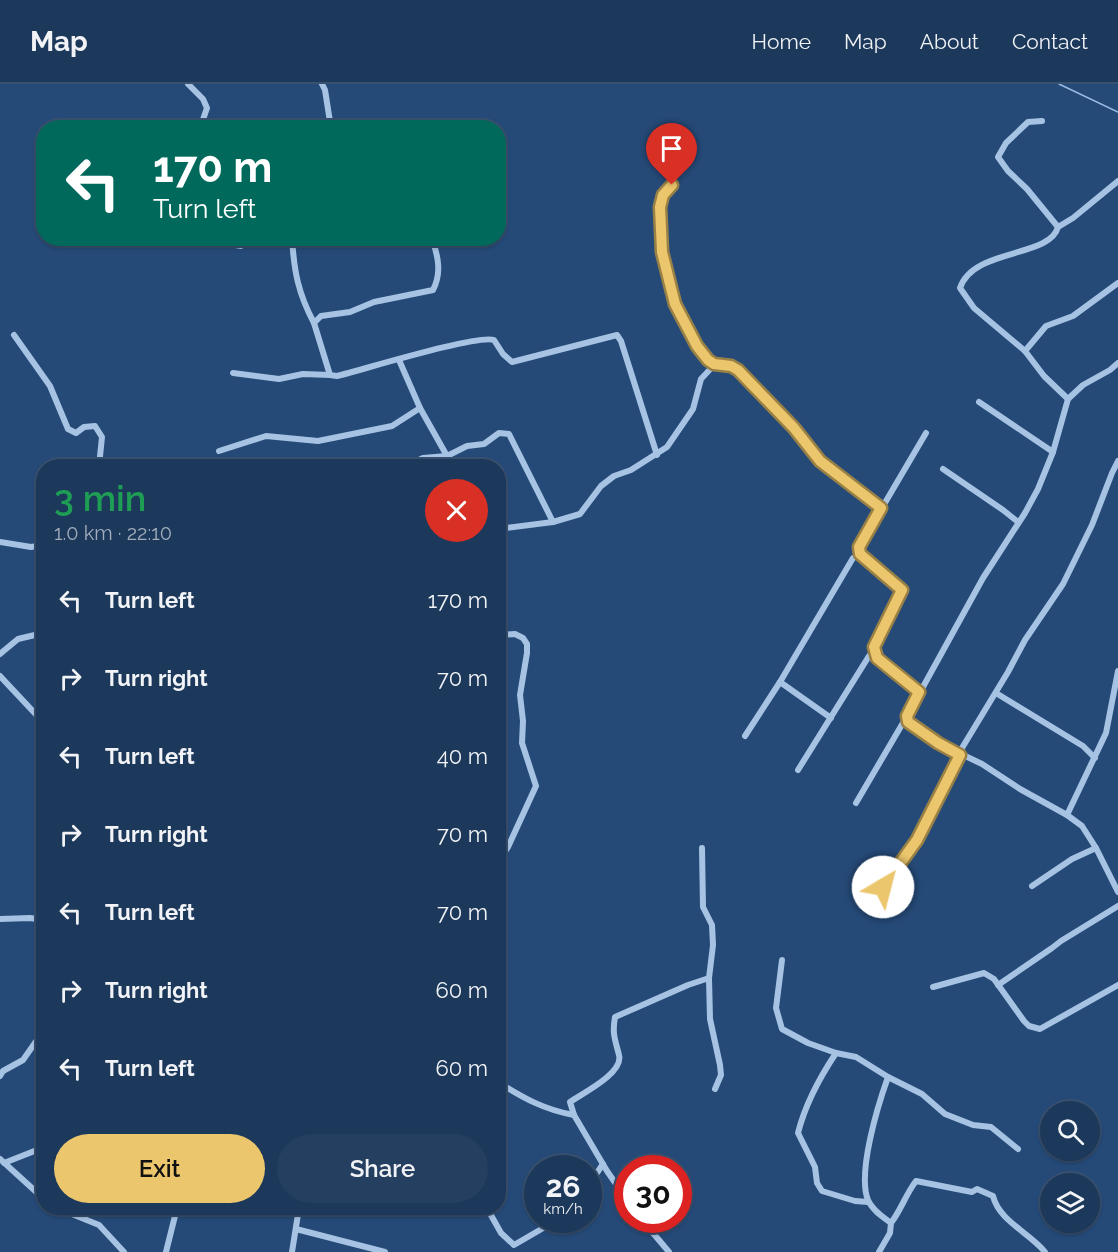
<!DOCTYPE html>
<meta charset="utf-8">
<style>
:root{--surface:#1c385a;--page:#253f60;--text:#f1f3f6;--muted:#a0acbb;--line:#3a5270;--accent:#ecc66c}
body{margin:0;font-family:Raleway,sans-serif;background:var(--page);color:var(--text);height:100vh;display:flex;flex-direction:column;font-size:22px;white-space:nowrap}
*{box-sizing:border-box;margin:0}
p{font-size:20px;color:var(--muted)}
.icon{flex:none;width:33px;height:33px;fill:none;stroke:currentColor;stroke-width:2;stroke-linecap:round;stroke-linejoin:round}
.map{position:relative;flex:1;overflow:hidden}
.panel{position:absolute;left:36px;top:375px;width:470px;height:756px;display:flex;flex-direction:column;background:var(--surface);border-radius:24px;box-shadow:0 2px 4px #0004,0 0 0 2px var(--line)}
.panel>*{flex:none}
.top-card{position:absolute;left:36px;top:36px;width:470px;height:126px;border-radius:24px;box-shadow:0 2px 4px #0004,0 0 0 2px var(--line);background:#00695c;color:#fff;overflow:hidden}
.buttons{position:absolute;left:1040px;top:1017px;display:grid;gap:12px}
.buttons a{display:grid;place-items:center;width:60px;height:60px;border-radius:50%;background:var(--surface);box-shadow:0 2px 4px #0004,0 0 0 2px var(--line);font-size:30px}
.speed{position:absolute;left:524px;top:1071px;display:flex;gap:12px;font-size:30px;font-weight:700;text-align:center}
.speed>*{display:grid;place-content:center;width:78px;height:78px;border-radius:50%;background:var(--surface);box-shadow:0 2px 4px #0004,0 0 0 2px var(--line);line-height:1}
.speed small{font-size:15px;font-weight:400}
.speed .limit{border:9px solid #d22;background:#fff;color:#111}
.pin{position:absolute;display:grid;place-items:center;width:51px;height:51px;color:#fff;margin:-62px -26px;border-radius:50% 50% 50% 0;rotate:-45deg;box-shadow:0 0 6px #0007}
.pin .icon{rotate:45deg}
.me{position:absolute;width:66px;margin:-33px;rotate:37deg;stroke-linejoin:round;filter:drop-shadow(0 0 4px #0008)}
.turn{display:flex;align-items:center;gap:21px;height:126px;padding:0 18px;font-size:27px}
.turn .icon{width:78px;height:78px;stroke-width:2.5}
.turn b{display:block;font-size:42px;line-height:51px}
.round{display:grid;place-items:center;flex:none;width:63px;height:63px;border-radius:32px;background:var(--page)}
.summary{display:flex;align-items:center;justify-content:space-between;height:102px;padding:0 18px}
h1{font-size:36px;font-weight:600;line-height:45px;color:#1e9e55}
.primary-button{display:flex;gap:12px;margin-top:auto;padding:12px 18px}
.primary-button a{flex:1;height:69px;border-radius:36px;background:var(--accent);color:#111;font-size:24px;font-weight:600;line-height:69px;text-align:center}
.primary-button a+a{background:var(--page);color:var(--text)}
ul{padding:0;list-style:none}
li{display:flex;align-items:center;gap:18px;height:78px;padding:0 18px}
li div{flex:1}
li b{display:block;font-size:22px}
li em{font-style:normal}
header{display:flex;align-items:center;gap:36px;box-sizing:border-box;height:84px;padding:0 30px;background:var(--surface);border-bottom:2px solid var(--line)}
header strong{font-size:28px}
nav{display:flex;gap:33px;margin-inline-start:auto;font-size:21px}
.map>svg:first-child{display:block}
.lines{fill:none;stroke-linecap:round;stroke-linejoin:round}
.stream{stroke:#9bbee4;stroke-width:1.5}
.minor{stroke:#a7c3e3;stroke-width:6}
.route-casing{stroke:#998146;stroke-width:15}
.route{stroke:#ecc66c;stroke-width:10}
</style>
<header>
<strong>Map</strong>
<nav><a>Home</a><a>Map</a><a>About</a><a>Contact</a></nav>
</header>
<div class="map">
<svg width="1118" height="1168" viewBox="0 0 1118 1168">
<rect width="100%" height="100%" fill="#254a78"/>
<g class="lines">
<polyline class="stream" points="1059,0 1118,28"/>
<g class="minor">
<polyline points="188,0 203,15 207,24 200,44"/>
<polyline points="322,0 325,6 331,44"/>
<polyline points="664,45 665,76 672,101 663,111 660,123 662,168 675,220 697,262 708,276 715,280 731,282 739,286 794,343 820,377 881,424"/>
<polyline points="1058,143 1073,134 1118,97"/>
<polyline points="196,154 241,162 255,154"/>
<path d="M292,154C294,187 298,209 314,239"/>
<path d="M432,154C438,172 442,189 433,206L374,218L350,228L321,232L314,239L330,291L337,292C362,286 478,250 494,256L503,270L512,278L617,251L621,257L657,371"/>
<polyline points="14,251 50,302 68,345 76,349 84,343 95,342 102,353 99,382"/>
<path d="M1025,267L974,224L960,204C973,164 1050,174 1058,143L1027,105L1008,87L998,73L1006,59L1028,38L1042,37"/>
<polyline points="399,276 420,324 447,372"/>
<polyline points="1118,279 1110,286 1083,301 1068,315 1053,368 1038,405 1025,429 983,494 907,632 908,638 938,659 982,680 1020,705 1067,731 1082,742 1096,764 1118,808"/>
<polyline points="233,289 279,295 303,290 330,291"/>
<polyline points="1068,315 1044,292 1025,267 1046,242 1073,232 1118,199"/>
<polyline points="979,318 1053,368"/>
<polyline points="219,367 266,352 318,357 392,342 420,324"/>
<polyline points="407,382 423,374 447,372 467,362 484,360 499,349 509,350 553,438"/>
<polyline points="943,385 1003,426 1018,438"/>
<polyline points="498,445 553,438 580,430 601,402 614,392 631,386 667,363 693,325 701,295 715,280"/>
<polyline points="0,458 31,463 44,461"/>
<polyline points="498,551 515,550 523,554 527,560 527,569 520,611 523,637 522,659 536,702 508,763 498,778"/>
<polyline points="0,570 18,555 39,550 44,553"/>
<polyline points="877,574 874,563 902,506 864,475 860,470 859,463 926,349"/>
<polyline points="0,592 44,639"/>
<polyline points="780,598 831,634"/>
<polyline points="996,609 1083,662 1095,674"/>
<polyline points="745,652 780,598 853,474 858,472 863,474"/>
<polyline points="798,686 869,572 877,574 919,608"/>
<polyline points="856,719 907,632"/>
<polyline points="1067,731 1106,649 1118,587"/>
<polyline points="702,764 703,823 712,841 713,861 709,894"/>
<polyline points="1032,802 1072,775 1096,764"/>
<polyline points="883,803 917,756 960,671 962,664 1008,588 1025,556 1063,500 1092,441 1112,389 1118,377"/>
<polyline points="0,835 30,834 44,836"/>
<polyline points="782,876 776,924 782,945 808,959 836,969 856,973 888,993"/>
<polyline points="998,901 1052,864 1061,857 1118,822"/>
<polyline points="933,903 984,889 994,895 1024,937 1029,942 1040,945 1118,901"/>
<path d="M836,969C820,993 805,1021 798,1049L815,1083L817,1099L822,1107L855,1117L868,1118"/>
<polyline points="0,992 3,987 23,976 44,946"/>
<path d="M498,998C523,1014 545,1026 574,1031L607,1087L627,1116"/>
<path d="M574,1031L570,1018C583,1009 624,989 619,971C615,955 612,950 615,933L688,901L709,894L710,935L720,981L721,991L715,1005"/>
<polyline points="0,1075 44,1115"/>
<polyline points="4,1079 37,1066 44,1061"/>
<polyline points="588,1102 603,1080"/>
<polyline points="57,1124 99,1141 124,1168"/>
<polyline points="487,1124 501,1149 514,1161 557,1136"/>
<polyline points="84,1134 90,1124"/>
<polyline points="642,1136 669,1168"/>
<path d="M891,1139C901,1126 906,1110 916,1097L972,1108L977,1105L993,1112C999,1137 1030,1149 1045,1168"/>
<polyline points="296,1145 385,1168"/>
<polyline points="166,1168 177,1124"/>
<polyline points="292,1168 299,1124"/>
<path d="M879,1168L890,1149L891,1139C883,1133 872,1126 868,1116C857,1089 878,1021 888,993L922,1010L945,1030L973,1041L991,1043L1018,1065"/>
</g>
</g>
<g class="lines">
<defs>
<polyline id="route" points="672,101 663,111 660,123 662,168 675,220 697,262 708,276 714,280 731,282 738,286 794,344 820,377 881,424 859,463 860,470 902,506 874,563 877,574 919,608 907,632 908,638 938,659 960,671 917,756 883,803"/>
</defs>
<use href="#route" class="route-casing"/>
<use href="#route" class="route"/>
</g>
</svg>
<div class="buttons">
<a><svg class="icon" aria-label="search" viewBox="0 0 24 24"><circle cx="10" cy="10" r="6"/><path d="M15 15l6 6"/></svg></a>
<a><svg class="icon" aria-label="layers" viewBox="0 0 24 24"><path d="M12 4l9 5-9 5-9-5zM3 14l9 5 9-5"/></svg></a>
</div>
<div class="speed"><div>26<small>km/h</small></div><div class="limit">30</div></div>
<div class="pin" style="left:672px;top:101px;background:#d93025"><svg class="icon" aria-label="arrive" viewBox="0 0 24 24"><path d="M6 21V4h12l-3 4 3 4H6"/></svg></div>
<svg class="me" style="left:883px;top:803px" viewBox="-20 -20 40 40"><circle r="19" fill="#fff"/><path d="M0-13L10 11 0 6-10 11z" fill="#ecc66c"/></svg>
<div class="top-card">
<div class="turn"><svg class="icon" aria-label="left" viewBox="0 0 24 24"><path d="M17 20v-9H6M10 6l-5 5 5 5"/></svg><div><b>170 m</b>Turn left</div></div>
</div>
<section class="panel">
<div class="summary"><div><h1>3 min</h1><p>1.0 km · 22:10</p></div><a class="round" style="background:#d93025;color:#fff"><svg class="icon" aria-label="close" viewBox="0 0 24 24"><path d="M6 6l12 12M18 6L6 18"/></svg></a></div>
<ul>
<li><svg class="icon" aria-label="left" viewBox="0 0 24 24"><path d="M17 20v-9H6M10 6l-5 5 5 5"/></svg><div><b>Turn left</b></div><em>170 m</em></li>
<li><svg class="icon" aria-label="right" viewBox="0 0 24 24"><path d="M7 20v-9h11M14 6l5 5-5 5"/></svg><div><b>Turn right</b></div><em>70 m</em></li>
<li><svg class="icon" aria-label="left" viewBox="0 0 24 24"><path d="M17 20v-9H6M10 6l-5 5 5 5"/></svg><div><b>Turn left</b></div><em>40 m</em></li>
<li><svg class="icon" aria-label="right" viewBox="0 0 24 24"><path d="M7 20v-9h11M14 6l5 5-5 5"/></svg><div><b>Turn right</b></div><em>70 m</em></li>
<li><svg class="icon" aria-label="left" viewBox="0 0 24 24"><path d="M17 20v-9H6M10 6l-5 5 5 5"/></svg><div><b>Turn left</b></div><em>70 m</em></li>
<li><svg class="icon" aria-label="right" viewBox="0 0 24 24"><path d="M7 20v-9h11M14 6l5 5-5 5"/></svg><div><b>Turn right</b></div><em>60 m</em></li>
<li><svg class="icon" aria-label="left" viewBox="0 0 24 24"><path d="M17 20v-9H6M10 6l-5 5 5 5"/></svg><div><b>Turn left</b></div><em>60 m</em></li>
</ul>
<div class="primary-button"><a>Exit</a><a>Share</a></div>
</section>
</div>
